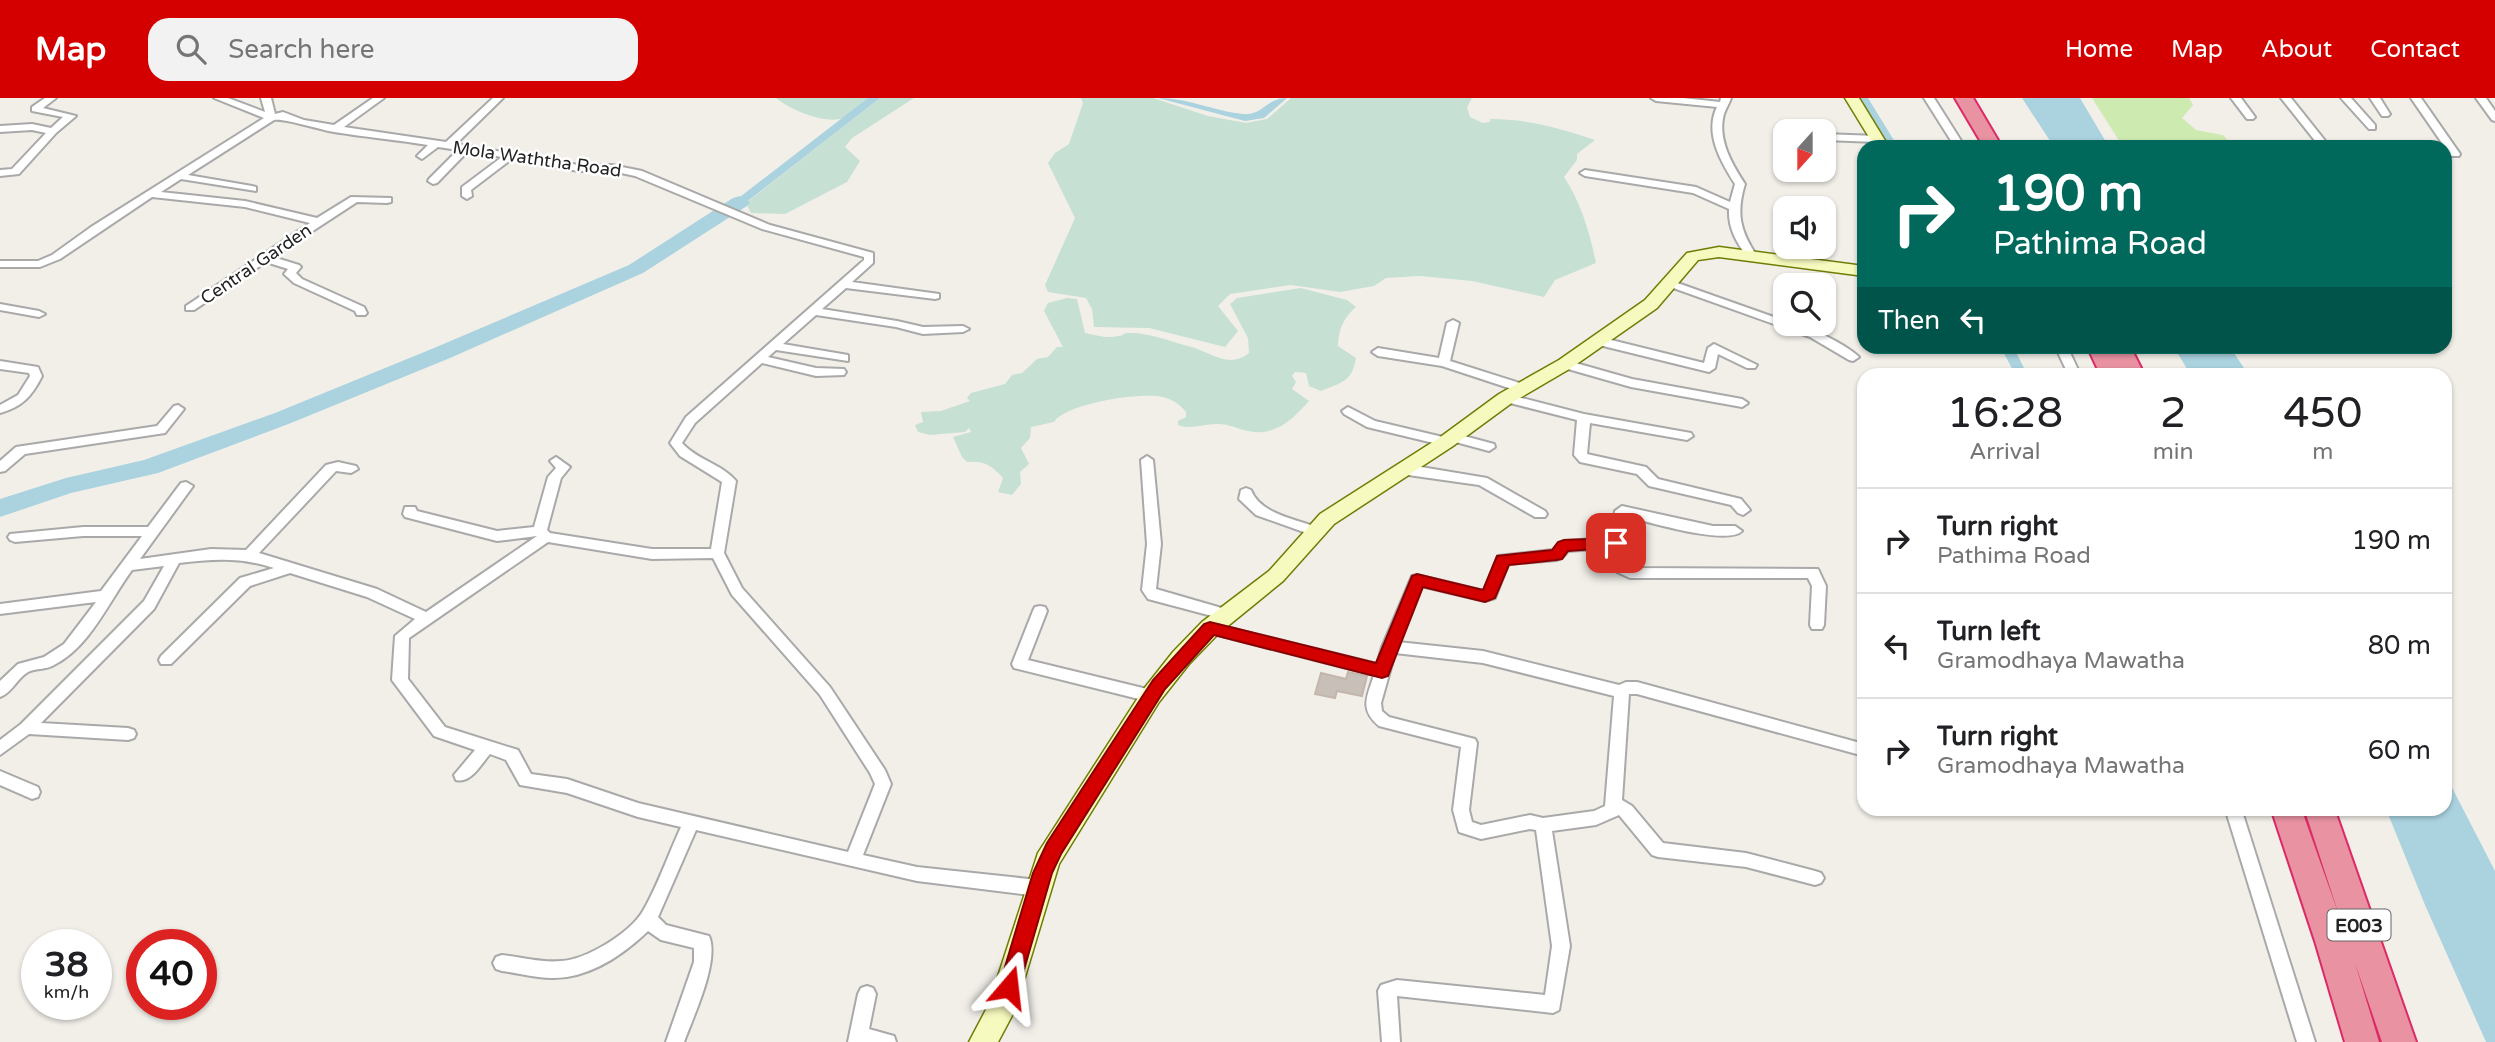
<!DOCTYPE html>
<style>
:root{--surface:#fff;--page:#f2f2f2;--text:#202124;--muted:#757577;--line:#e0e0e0;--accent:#d40000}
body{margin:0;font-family:"Varela Round",sans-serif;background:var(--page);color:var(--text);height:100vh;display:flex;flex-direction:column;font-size:26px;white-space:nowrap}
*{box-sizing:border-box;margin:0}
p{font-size:23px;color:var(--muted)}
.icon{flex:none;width:38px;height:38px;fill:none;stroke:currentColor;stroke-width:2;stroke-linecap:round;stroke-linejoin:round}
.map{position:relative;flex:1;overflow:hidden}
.drawer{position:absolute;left:1857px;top:270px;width:595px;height:448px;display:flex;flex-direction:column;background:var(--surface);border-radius:21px;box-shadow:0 2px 5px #0004}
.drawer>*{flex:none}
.banner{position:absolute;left:1857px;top:42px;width:595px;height:214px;border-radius:21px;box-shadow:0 2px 5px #0004;background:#00695c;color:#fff;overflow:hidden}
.needle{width:46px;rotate:201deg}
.controls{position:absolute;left:1773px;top:21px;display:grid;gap:14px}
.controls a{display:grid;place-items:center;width:63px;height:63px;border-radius:14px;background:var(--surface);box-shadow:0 2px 5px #0004;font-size:35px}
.speed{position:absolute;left:21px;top:831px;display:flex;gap:14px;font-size:35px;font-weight:700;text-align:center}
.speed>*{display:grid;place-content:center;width:91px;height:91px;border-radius:50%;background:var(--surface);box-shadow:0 2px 5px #0004;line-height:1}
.speed small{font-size:18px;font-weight:400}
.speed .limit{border:10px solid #d22;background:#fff;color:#111}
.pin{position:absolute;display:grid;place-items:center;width:60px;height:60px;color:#fff;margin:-30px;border-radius:14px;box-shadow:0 4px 10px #0006}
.me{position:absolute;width:77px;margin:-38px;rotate:17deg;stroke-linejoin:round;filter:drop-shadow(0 0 5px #0008)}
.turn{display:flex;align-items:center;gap:24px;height:147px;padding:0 21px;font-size:32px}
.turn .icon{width:91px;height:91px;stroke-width:2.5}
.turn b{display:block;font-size:49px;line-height:60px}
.then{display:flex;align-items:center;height:66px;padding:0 21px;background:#0003;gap:14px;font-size:26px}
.eta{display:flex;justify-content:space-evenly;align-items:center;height:119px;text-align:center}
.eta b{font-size:42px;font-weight:600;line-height:49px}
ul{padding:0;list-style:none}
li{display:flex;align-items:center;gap:21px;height:105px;padding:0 21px;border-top:2px solid var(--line)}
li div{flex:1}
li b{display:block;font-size:26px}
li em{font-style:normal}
header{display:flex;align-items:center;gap:42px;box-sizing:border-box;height:98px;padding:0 35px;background:var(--accent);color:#fff}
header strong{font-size:33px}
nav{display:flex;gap:38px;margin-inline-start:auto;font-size:24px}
.search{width:490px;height:63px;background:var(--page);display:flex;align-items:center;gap:18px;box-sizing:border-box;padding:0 24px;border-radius:21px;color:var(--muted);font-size:26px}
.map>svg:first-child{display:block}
.grass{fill:#cdebb0}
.wetland{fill:#c6e0d4}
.water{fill:#aad3df}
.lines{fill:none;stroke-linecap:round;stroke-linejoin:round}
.canal{fill:#aad3df;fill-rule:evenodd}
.river{fill:#aad3df;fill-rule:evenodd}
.building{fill:#c7bfb8;stroke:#c4b6ab;stroke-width:2}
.street-casing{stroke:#a9a9a9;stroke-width:4}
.secondary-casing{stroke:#707d05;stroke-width:3}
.highway-casing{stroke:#dc2a67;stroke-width:4}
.street{fill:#fff;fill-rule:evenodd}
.secondary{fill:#f7fabf;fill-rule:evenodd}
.highway{fill:#e892a2;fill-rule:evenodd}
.route{fill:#d40000;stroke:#8a0000;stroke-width:2}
.labels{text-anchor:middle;stroke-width:5;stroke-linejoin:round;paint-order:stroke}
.far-street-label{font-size:18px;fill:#222;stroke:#fff}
.shield{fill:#fff;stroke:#646464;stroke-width:2}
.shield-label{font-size:19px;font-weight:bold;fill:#222}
</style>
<header>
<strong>Map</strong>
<div class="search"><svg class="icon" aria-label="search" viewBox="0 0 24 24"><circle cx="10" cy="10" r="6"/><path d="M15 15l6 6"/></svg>Search here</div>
<nav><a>Home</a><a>Map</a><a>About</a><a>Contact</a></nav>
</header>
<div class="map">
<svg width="2495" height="944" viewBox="0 0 2495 944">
<rect width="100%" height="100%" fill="#f2efe9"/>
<polygon class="grass" points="2092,0 2189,0 2193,7 2182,20 2196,32 2223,37 2234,49 2123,49"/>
<g class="wetland">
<path d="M776,0H868C861,6 854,15 846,19C827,28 791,12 776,0Z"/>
<polygon points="880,0 914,0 852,40 845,49 860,63 847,84 785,116 751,115 746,105"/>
<path d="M1081,0H1153L1208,18L1246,25L1267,21L1291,0H1472L1467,9L1470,19L1483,25L1490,24V21C1527,21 1560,30 1595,42L1577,56V62L1564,79C1581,104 1590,136 1596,165L1555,182L1544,199L1472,183L1420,178L1386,180L1374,188L1340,194L1291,187L1230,196L1218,208L1238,233L1225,249L1149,230L1094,229L1092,211L1086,200L1048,194L1045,187L1075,120L1048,65L1055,55L1069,46L1083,5Z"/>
<path d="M1301,190L1347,202L1356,209C1344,219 1338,232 1338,248L1356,260C1352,284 1342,284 1321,293L1309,288L1306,275L1295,274L1292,278L1296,284L1292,291L1309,303C1293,321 1275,339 1248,333C1238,331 1227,325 1216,326C1203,326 1190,332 1178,327V323L1186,319V314C1179,306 1174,302 1163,299C1142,294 1066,305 1054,324L1031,329L1030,340L1021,350L1029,366L1020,374L1021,386L1012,397L998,394L1003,380C991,367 985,363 967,364L962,359L953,339L971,334L969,330L965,334L930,337L918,334L915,327L923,324L921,314L941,313L970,303L967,300L971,295L1005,286L1012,277L1022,275L1037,261L1048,259L1057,249H1063L1044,213L1048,205L1067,200L1077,201L1085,235C1095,237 1107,241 1118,238C1127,237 1119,236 1128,235C1148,234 1169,243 1188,248C1210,253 1228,272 1249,255L1248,240L1230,206L1237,200Z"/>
</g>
<g class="water">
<polygon points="2022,0 2080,0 2109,49 2054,49"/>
<polygon points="2174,249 2230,249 2248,276 2190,276"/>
<polygon points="2445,676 2495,773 2495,944 2486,944 2425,807 2386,711 2445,710"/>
</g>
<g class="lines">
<g class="canal">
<polygon points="868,0 880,0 744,106 736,106 736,102"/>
<path d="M1158,0C1188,0 1214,13 1243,16C1263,18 1266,0 1287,0L1264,20L1245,23Z"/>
<polygon points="1858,0 1868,0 1898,49 1886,49"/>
<polygon points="2000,248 2013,248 2027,276 2015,276"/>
</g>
<polygon class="river" points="740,98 750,104 747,108 643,175 450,260 291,325 158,375 71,395 0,419 0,401 66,380 144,362 275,315 434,250 629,167 733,100"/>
</g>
<polygon class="building" points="1348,574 1367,578 1362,598 1337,593 1335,600 1315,596 1321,575 1346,581"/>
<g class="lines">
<defs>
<g id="street">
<polygon points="45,0 56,0 43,10 76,18 56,35 19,76 0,78 0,72 12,71 46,35 32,32 0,34 0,28 32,26 51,30 63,19 32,13 32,9"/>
<path d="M214,0H228L265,14L261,0H271L275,16L283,14L304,22L334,27L373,0H384L344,29L446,44L493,0H503L456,46L578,67H612L642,73L770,127L873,155V165L852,184L939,196V200L935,201L846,190L822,211L897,223L923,229L963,228L969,231L963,234L923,236L896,229L816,217L783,246L848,257V263L776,252L768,259L816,270L844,271L846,274L844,277L816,278L762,265L695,325L682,345C697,362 722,366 736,383L724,455L742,490L830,589L885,672L891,686L863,757L917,769L1038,782L1044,785L1047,790L1044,795L1038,798L917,783L696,732L658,819L666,827L709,838C720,863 693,919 684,944H666L694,864V850L661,842L648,833C623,857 588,881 551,880C535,880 518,875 502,873L496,871L493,865L496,859L502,857C522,859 541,865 561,863C586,862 630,835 643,813C658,787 668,757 681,729L638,719L567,695L520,687L506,662L490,656C481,666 471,686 456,682L454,677L475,652L434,638L392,582L395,538L415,521L367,499L290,475L250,488L171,566H161L159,562L161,558L240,480L274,470C240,459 214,461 179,465L154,511L41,625L128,630L134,632L136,636L134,640L128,642L29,636L0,657V642L21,626L144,503L164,468L132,472C109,503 90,549 54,567C46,572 36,570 28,574C17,580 12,595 0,599V583L18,566L44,559L64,546L96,504L0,516V506L101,493L142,438H83L15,444L10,442L8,439L10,436L83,429H148L181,385L186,384L193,388L140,461L211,451L246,452L326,367L338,364L356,368L358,371L351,375L336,373L259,455L377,491L426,514L537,438L497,443L405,419L403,416L405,409H415L417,413L497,433L534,429L548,379L556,370L550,363L556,359L570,369L561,380L547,432L550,435L652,451H711L722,384L680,358L670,345L686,319L864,162V159L762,131L635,78L612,73H578L513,60L471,92L472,98L467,101L462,98V89L502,59L468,53L437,85L433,86L428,83L429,81L458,52L438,49L422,61L417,58L428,47C397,42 365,39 334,34C321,32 284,20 274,22L188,77L252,88L256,89V93L181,81L161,94L245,103L317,120L351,99L391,100V104L387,105L357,104L273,159L299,167L301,169L296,175L302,181L364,209L367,215L365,217H357L355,213L294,185L284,176L288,171L266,164L194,212H186V208L310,125L245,109L152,99L60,161L40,169H0V163H38L52,157L91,129L264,20ZM548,444L652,461L713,460L732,497L820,597L870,675L875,686L848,754L638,705L567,681L531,676L518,652L445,629L408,581L409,540Z"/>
<path d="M1651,0H1683L1720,4L1721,0H1731C1729,6 1726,10 1724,16C1717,41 1732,66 1745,86C1736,115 1740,133 1757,158L1756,160H1748C1737,145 1728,131 1729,111L1693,95L1585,78L1580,75L1585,72L1696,89L1730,104L1735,86C1721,64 1704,35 1717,9L1656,3Z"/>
<polygon points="1924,0 1934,0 1965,49 1955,49"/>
<polygon points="2231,0 2241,0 2255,19 2253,21 2247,21"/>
<polygon points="2281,0 2291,0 2330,49 2320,49"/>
<polygon points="2341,0 2351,0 2375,27 2375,31 2369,31"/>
<polygon points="2370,0 2380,0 2390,16 2388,18 2382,18"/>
<polygon points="2411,0 2421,0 2460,56 2459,58 2451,58"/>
<polygon points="2476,0 2486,0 2495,13 2495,23 2492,22"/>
<polygon points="1824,36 1877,38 1882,41 1877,44 1824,42"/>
<path d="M1669,182L1785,223V226C1806,226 1844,245 1859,259L1853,263L1849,262L1810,239L1665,187L1663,185Z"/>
<polygon points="0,206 39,213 45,216 39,219 0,212"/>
<polygon points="1453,222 1459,225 1450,263 1526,287 1528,290 1526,293 1518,293 1442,268 1378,258 1372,254 1378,250 1439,260 1447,225"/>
<polygon points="1599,239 1704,265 1708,250 1714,246 1757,267 1755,270 1747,270 1718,256 1715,270 1709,274 1595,246 1593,243"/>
<polygon points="2055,248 2067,248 2080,276 2068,276"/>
<polygon points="1565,262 1632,281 1742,301 1748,305 1742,309 1631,289 1561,269 1559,266 1561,263"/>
<path d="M0,263L38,269L42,278C32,298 22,309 0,315V307L18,297L30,278L29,275L0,271Z"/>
<polygon points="1506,296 1584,316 1691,335 1693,338 1687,342 1590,325 1587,356 1646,369 1658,381 1741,401 1750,412 1743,417 1738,415 1731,407 1649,388 1637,376 1580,364 1574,357 1577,322 1502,303 1500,300 1502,297"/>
<polygon points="178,307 184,311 165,335 25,356 5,373 0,374 0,363 16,349 157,328 174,308"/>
<polygon points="1348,309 1375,323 1447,340 1449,336 1453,335 1494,346 1495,349 1489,353 1452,343 1451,347 1446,348 1367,329 1344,316 1342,313"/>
<polygon points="1147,358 1153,362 1161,446 1156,491 1232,513 1234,517 1232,521 1227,522 1148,501 1142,492 1147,446 1141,362"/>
<polygon points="1399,368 1415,368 1487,380 1545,413 1547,416 1545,419 1535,419 1479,387 1394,375 1392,372"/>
<path d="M1246,390L1251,392C1260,416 1297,422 1320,430L1322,433L1315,438L1256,417L1239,401L1241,392Z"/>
<path d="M1622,408L1713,428H1735L1742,433C1728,448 1649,424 1628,419L1623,445L1628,467L1633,470L1818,471L1826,488L1824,527L1822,531H1812L1810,527L1812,488L1808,480H1630L1617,474L1610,450L1568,453L1562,460L1557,462L1508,466L1495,500L1485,503L1421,488L1398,544L1483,553L1619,587L1626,584H1637L1864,646V658L1637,596H1629L1622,702L1632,708L1663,745L1746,755L1815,773L1821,775L1824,780L1821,785L1815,787L1746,769L1658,759L1652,757L1619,717L1596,727L1552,733L1570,848L1559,912L1553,915L1397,898L1400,944H1382L1378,893L1381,887L1397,882L1545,897L1552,848L1536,732L1530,731L1481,741L1459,734L1453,712L1461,649L1379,628C1359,611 1367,599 1374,577L1210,535L1205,534L1203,530L1205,526L1210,525L1377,566L1382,549L1412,478L1417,477L1484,493L1498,458L1553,452L1559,445L1564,443L1610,440L1615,413ZM1395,555L1483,565L1614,598L1605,708L1594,713L1543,720L1530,717L1481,727L1472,724L1469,712L1477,645L1475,641L1389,619L1382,613L1381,605Z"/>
<polygon points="1040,508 1045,509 1047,513 1028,562 1151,592 1156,594 1159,598 1156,602 1151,604 1014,570 1012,566 1033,513 1035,509"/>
<polygon points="0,673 38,689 40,694 38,699 32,701 0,687"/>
<polygon points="2225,710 2241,710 2315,944 2297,944"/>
<polygon points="867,888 873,890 876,896 869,931 894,938 896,944 848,944 858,896 861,890"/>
</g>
<g id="secondary">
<polygon points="1845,0 1859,0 1889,49 1875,49"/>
<polygon points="1719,149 1864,168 1864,178 1719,159 1698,162 1657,210 1571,270 1513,304 1453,348 1334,426 1283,483 1218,536 1189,566 1159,604 1059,766 1015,912 998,944 969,944 989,906 1038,755 1143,592 1173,554 1202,524 1269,473 1320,416 1439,340 1499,296 1559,262 1645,202 1687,155"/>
</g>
<g id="highway">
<polygon points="1955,0 1973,0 2002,49 1984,49"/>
<polygon points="2087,248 2130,248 2144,276 2100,276"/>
<polygon points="2271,710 2301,710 2339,817 2304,710 2334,710 2416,944 2382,944 2355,865 2379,944 2345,944 2315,843"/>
</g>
</defs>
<use href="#street" class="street-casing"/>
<use href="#secondary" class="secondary-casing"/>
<use href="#highway" class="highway-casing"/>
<use href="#street" class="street"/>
<use href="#secondary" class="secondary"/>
<use href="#highway" class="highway"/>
</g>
<polygon class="route" points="1616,440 1621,441 1623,445 1621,449 1568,453 1562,461 1556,462 1509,467 1495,500 1485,504 1423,489 1390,573 1388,578 1382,580 1214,537 1165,591 1061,756 1052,775 1019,889 1016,896 1009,899 1002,896 999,889 1033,775 1047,745 1153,582 1204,526 1210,524 1376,565 1412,478 1417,476 1483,492 1497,458 1552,452 1558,444 1564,442"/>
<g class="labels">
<g class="far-street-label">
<text transform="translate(537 61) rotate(8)" y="6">Mola Waththa Road</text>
<text transform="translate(256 166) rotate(-34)" y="6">Central Garden</text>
</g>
<rect class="shield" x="2327.5" y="811.5" width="63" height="31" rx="5"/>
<g class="shield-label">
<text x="2359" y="834">E003</text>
</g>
</g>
</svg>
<div class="controls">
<a><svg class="needle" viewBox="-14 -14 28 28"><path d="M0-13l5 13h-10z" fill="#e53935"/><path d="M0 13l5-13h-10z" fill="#757577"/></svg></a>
<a><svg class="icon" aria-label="sound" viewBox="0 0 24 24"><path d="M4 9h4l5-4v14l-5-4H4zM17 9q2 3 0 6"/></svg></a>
<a><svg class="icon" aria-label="search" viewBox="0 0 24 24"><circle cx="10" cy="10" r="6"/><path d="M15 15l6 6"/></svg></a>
</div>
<div class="speed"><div>38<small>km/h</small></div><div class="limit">40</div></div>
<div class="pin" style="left:1616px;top:445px;background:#d93025"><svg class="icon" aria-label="arrive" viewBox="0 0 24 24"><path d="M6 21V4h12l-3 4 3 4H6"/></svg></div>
<svg class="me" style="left:1009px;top:889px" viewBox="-20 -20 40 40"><path d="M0-17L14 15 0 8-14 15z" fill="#d40000" stroke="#fff" stroke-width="4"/></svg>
<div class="banner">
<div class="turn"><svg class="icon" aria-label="right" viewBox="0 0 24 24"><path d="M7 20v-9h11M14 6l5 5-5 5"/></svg><div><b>190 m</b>Pathima Road</div></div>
<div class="then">Then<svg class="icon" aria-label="left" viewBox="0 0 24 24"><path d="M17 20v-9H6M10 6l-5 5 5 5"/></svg></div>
</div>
<section class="drawer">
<div class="eta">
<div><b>16:28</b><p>Arrival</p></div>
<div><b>2</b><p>min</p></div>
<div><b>450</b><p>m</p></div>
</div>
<ul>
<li><svg class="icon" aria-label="right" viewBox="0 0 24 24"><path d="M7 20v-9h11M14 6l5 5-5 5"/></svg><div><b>Turn right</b><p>Pathima Road</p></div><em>190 m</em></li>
<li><svg class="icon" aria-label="left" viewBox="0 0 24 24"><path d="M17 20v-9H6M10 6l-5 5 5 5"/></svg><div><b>Turn left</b><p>Gramodhaya Mawatha</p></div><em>80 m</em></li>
<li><svg class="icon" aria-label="right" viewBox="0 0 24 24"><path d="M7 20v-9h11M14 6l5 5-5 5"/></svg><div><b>Turn right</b><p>Gramodhaya Mawatha</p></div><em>60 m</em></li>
</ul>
</section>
</div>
